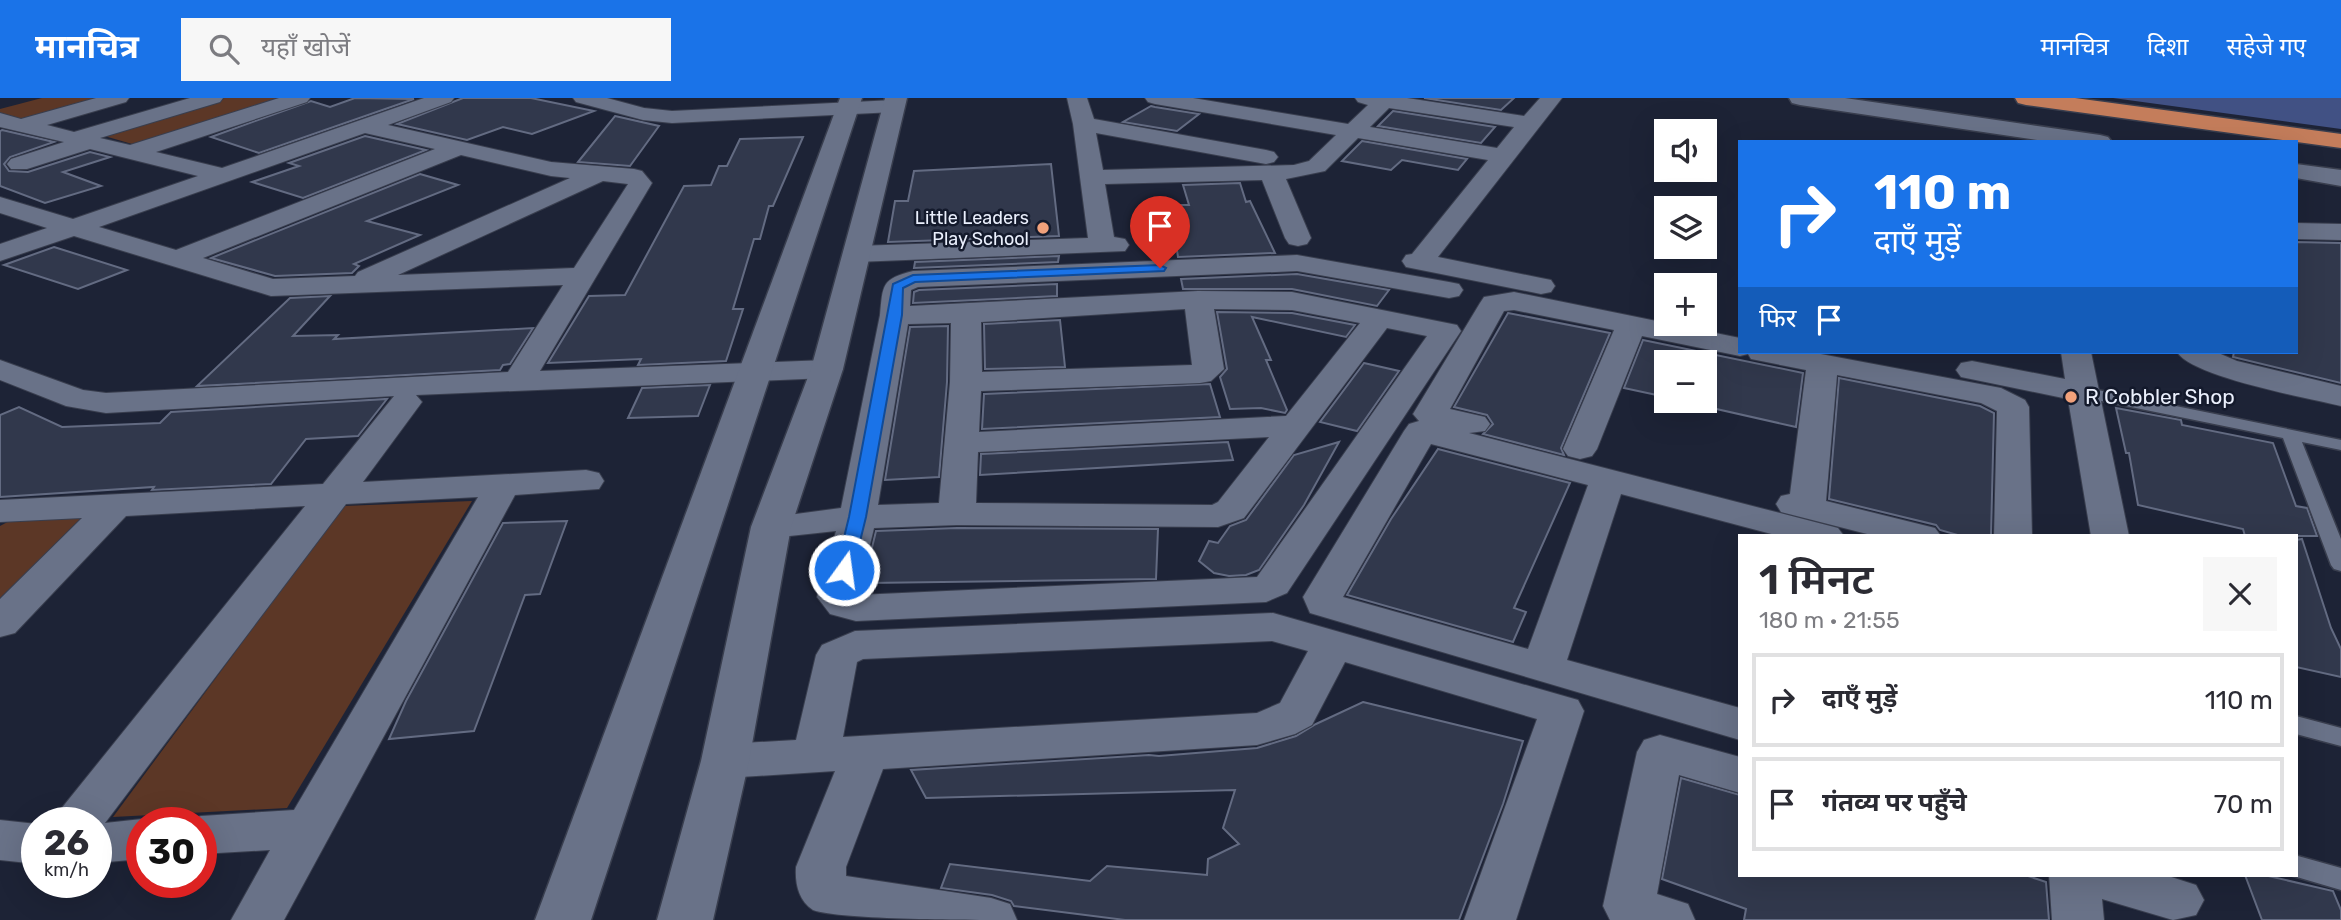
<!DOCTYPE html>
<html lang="hi">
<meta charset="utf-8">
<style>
:root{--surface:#fff;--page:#f7f7f7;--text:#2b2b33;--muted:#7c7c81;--line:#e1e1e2;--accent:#1a73e8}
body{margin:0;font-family:Rubik,"Noto Sans Devanagari",sans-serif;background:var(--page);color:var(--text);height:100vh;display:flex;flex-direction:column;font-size:26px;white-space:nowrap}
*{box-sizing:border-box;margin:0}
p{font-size:23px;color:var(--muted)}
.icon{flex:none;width:38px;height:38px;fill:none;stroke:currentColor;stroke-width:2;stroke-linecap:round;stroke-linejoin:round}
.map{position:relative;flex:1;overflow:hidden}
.drawer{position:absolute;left:1738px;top:436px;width:560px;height:343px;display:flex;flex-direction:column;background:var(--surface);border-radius:0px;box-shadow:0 7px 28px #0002}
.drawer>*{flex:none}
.hud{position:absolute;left:1738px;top:42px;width:560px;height:214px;border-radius:0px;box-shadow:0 7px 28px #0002;background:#1a73e8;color:#fff;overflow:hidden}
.fabs{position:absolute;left:1654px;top:21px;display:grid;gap:14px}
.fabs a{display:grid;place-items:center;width:63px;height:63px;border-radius:0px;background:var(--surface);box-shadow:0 7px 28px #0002;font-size:35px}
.speed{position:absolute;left:21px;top:709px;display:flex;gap:14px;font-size:35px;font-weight:700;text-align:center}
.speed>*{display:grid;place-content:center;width:91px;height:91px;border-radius:50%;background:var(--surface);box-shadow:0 7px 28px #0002;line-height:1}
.speed small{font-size:18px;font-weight:400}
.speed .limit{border:10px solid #d22;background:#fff;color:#111}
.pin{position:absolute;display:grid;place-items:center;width:60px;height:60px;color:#fff;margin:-72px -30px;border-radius:50% 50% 50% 0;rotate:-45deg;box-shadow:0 0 7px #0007}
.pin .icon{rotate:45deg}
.me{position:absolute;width:77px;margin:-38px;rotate:14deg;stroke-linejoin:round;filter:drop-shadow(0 0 5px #0008)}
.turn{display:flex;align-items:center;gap:24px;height:147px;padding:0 21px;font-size:32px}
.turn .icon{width:91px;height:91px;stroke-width:2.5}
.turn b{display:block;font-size:49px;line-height:60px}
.then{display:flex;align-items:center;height:66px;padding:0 21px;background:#0003;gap:14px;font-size:26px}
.round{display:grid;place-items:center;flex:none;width:74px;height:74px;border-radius:0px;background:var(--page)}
.head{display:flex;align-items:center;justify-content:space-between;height:119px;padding:0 21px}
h1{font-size:42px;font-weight:600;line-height:52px}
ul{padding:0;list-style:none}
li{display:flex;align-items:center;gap:21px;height:94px;margin:0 14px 10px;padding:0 7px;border:4px solid var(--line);border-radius:0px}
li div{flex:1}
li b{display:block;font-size:26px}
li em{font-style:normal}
header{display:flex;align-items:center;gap:42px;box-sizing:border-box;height:98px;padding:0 35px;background:var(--accent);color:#fff}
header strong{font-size:33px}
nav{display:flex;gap:38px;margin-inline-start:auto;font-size:24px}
.search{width:490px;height:63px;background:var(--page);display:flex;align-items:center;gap:18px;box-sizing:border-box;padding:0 24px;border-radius:0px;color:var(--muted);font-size:26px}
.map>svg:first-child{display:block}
.green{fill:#5c3726}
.water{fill:#415184}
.building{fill:#31384c;stroke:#636b82;stroke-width:2}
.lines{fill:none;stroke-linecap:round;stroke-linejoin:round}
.lane-casing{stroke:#393e4e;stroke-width:3}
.street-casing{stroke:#393e4e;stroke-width:2}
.secondary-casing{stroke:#393e4e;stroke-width:3}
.highway-casing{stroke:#393e4e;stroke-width:3}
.lane{fill:#697288;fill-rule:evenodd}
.street{fill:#697288;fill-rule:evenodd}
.secondary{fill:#697288;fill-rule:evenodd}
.highway{fill:#c47d5b;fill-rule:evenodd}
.route{fill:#1a73e8;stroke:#114b97;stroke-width:2}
.poi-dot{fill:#f1a17b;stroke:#141a2c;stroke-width:2.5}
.labels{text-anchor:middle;stroke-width:5;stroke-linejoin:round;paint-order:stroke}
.far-poi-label{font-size:18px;fill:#eaeffc;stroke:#141a2c;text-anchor:end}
.poi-label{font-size:21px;fill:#eaeffc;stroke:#141a2c;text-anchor:start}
</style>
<header>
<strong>मानचित्र</strong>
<div class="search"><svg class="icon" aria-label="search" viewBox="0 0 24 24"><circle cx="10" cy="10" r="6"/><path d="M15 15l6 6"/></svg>यहाँ खोजें</div>
<nav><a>मानचित्र</a><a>दिशा</a><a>सहेजे गए</a></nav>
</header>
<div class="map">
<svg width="2341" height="822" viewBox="0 0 2341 822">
<rect width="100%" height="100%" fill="#1d2336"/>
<g class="green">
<polygon points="42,0 110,0 27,24 0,16 0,11"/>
<polygon points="223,0 291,0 139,48 101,37"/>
<polygon points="472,403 287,710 113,719 343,408"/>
<polygon points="94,418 0,505 0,428 15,420"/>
</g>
<polygon class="water" points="2113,0 2341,0 2341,31"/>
<g class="building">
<polygon points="355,0 414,1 259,55 211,39 311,3 330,9"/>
<polygon points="463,0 531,0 594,13 532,36 503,29 467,42 397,26"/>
<polygon points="1424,0 1514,0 1501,12"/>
<polygon points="1151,8 1155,9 1199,16 1177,33 1123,24"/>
<polygon points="1393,13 1495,29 1481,45 1378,28"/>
<polygon points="615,18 659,28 630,68 578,64"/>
<polygon points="2,32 54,44 10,59 4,66 9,73 28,74 90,54 110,59 63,74 101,88 45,105 0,88 0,33"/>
<polygon points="365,38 426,52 303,100 252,84 299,68 289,65"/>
<polygon points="803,39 773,108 769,108 760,141 754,141 733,211 743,211 726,263 638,267 641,261 548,265 589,198 625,197 684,88 711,87 719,68 727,68 740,41"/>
<polygon points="1362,43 1467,61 1458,72 1402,62 1391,72 1342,63"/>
<polygon points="1051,66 1059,138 888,144 895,103 908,103 914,73"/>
<polygon points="420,76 458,87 367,123 420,137 354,166 359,168 352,175 275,178 211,160"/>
<polygon points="1240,85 1246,104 1250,103 1275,155 1178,159 1170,107 1189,107 1183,87"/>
<polygon points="2296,144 2341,145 2341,285 2233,259 2234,254 2296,254"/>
<polygon points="54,149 127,172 78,191 4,167"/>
<polygon points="1059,158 1058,164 914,170 915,164"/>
<polygon points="1297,176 1389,192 1377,208 1292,191 1183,191 1181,181"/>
<polygon points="1057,186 1057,198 913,205 914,194 919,192"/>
<polygon points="330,198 293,238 338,237 334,241 533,230 510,266 503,267 500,272 197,288 290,200"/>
<polygon points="1217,214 1292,215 1355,227 1346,239 1252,219 1271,262 1266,262 1287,312 1285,315 1261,310 1230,311 1220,279 1227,271"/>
<polygon points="1508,215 1610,235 1561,350 1564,357 1483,336 1493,326 1487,317 1454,309"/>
<polygon points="1060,222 1065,269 985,271 984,226"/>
<polygon points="948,228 947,284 939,379 885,382 910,229"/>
<polygon points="1643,242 1803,275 1796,329 1681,303 1704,303 1704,264 1666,264 1666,299 1624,290"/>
<polygon points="1364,265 1399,273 1357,333 1320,324"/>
<polygon points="1839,280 1980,308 1994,315 1991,438 1961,438 1940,432 1936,427 1829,401"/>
<polygon points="1210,286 1220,319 982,331 984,296"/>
<polygon points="710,287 698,318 628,320 642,290"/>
<polygon points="387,301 358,338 306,341 271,386 152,392 154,389 0,399 0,317 19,309 62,329 160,325 171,314"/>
<polygon points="2116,310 2181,322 2182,327 2273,345 2296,408 2307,410 2317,438 2245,438 2243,431 2138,407 2129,355 2126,355"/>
<polygon points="1228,344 1233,362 980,377 981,356"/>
<polygon points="1339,344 1304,407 1259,472 1246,477 1229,478 1214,475 1199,463 1209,443 1218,445 1230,428 1246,422 1294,357"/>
<polygon points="1438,351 1570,385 1514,510 1526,514 1513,544 1347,497 1391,421"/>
<polygon points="567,423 540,496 525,497 474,633 389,641 406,603 503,425"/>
<polygon points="957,430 1158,431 1156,481 868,485 873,470 867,470 876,433"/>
<polygon points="2302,441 2331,530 2341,551 2341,579 2296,569 2296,442"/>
<polygon points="1363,604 1523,643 1503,706 1459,822 1125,822 1014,808 1011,803 992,797 941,790 950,766 1090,783 1107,768 1207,777 1208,761 1239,746 1223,730 1235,692 926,700 911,672 1149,657 1159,658 1257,650 1296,638 1316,626"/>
<polygon points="1681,680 1740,697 1740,777 2025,777 2046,784 2049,822 1744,822 1746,811 1662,781"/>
<polygon points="2245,777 2264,777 2333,793 2341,812 2341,822 2262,822"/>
</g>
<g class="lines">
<defs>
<g id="lane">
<polygon points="2083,289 2341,342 2341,352 2302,344 2341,441 2341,473 2334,471 2331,467 2283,340 2077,298 2075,294"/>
<polygon points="2296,618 2341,630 2341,648 2296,636"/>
<polygon points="2298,758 2341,770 2341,792 2290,777 2296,777"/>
</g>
<g id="street">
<path d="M96,0H129L126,4L47,27L74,34L190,0H223L220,4L100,40L130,47L279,0H310L307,4L156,54L222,70L424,0H454L451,4L388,27L551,64L634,71L642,73L652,85L540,273L827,262L838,264L843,271L838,278L827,280L416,297L422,304L363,384L586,372L599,375L604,383L599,391L515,397L284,822H231L270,752L201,756V724H183L201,718L294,712L478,399L346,406L105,725L142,721L151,724H142V761L96,765V724H54L61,711L305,408L126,418L15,535L0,539V501L82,420L0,424V402L323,386L394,298L106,315L66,308L0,282V262L83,292L106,295L508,274L563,187L271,198L74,138L0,163V146L47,130L0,115V99L73,121L198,78L90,51L27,71H11L7,66L11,61L64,44L0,29V15L21,21ZM365,35L435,51L176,152L99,129ZM461,57L551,78L570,80L358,174L355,178L273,181L203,160ZM603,83L628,86L574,170L398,177Z"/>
<polygon points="573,0 607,0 644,10 672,13 894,2 901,4 905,8 901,12 894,14 672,25 643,22 576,4"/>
<path d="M1067,0H1087L1094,21L1266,52L1274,54L1278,59L1274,64L1266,66L1096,35L1103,72L1294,67L1309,63L1336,37L1155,6L1148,4L1145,0H1193L1348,26L1368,7L1358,4L1355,0H1407L1524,18L1540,0H1562L1438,159L1541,180L1551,182L1555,188L1551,194L1541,196L1406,169L1402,163L1406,157L1412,156L1488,62L1358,40L1325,73L1286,81L1311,140L1307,146L1298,148L1289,146L1285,140L1262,82L1105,86L1114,139L1125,141L1129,147L1125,153L856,164L846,162L843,156L846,150L856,148L1088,140L1073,26ZM1389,10L1514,29L1497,50L1370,29Z"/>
<polygon points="2296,125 2341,126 2341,142 2296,141"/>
<path d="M1297,157L1449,184L1459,186L1463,192L1459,198L1449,200L1297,173L918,189L911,192L910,208L1198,193L1292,194L1457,227L1461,233L1287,495L1266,504L856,523L830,516L817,499L836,433L771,440L758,437L752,429L758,421L841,410L880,217C883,187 881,181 913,173ZM1185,211L1192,267L982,274L981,224ZM1214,211L1292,212L1360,225L1286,318L979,334L981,293L1200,285L1211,283L1224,271ZM951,225L950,284L939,405L878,407L908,226ZM1387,230L1427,238L1257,479L858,497L874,430L957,427L1218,429L1244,420ZM1269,339L1218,404L1212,407L976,405L978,354Z"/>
<path d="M1514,194L1740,240V254H1810L2001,290L2025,302L2029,309L2032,438H1994L1997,313L1981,305L1837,277L1826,403L1935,430L1941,438H1875L1781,414L1776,406L1781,398L1790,396L1806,272L1751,261L1748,256L1740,258L1642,238L1597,351L1592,358L1580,361L1568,358L1563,351L1614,232L1514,212L1504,213L1450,311L1485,319L1490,326L1485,333L1469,335L1838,430L1844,438H1779L1621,396L1567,562L1740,610V642L1310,515L1303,499L1404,333L1409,326L1419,323L1413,316L1480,205L1484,199ZM1431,346L1588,387L1528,551L1343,499Z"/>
<polygon points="2061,254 2091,254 2129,438 2091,438 2068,301 1961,279 1956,272 1961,265 1972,263 2065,281"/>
<path d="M2177,254H2216L2237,263L2341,288V308C2308,300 2192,279 2177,254Z"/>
<path d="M1273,515L1578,602L1584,613L1516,822H1464L1537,621L1345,564L1312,627L1295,636L1257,647L883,671L846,769V778L991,800L1010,806L1017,822C979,822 840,822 813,812C798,802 795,785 796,769L835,673L725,680L709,675L702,663L709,651L725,646L796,642L816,557L822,547L855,533ZM1272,543L1308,553L1280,605L1257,615L843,639L857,564L863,561Z"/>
<polygon points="1660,637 1740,659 1740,695 1679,677 1657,796 1688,806 1695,822 1610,822 1603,808 1637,654 1644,642"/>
<polygon points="0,722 37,726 37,766 0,762"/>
<polygon points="2049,777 2165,777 2196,787 2204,802 2196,817 2173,822 2102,801 2104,822 2052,822"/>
</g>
<g id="secondary">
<polygon points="840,0 862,0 591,822 535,822"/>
<polygon points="885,0 907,0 843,271 791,429 749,663 713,822 657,822 701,663 751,429 811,271"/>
<polygon points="1789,0 1845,0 2100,37 2108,39 2112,44 2051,44 1800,7 1792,5"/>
<polygon points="2296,66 2341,72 2341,88 2296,80"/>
</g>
<polygon id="highway" points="2015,0 2075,0 2341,36 2341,50 2026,7 2018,5"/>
</defs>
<use href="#lane" class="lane-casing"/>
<use href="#street" class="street-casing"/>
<use href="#secondary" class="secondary-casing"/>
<use href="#highway" class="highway-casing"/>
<use href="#lane" class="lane"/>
<use href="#street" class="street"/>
<use href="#secondary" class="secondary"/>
<use href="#highway" class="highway"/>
</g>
<polygon class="route" points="1160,167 1166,170 1164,173 915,184 903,190 902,217 866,419 853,472 844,478 838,476 836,472 849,419 893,186 913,177"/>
<g class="poi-dot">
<circle cx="1043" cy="130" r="7"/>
<circle cx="2071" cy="299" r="7"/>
</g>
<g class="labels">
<g class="far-poi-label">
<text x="1029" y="126">Little Leaders<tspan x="1029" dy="21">Play School</tspan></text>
</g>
<g class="poi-label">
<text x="2085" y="306">R Cobbler Shop</text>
</g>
</g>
</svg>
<div class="fabs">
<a><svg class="icon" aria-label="sound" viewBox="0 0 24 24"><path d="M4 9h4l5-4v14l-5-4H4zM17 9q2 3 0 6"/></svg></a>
<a><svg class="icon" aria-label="layers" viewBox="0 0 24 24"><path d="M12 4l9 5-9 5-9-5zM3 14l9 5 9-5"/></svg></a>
<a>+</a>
<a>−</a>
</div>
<div class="speed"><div>26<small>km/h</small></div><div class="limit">30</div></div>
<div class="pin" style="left:1160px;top:170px;background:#d93025"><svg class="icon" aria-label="arrive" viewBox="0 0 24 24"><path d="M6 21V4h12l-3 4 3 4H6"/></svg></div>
<svg class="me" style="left:844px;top:472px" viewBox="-20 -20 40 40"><circle r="17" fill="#1a73e8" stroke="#fff" stroke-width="3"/><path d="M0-11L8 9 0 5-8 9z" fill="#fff"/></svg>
<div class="hud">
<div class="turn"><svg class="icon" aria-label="right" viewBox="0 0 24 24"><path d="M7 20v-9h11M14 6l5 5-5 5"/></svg><div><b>110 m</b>दाएँ मुड़ें</div></div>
<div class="then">फिर<svg class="icon" aria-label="arrive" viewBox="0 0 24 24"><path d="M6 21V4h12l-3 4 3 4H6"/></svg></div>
</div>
<section class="drawer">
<div class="head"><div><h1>1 मिनट</h1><p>180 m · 21:55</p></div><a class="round"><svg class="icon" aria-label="close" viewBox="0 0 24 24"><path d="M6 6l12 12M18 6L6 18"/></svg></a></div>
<ul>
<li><svg class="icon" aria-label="right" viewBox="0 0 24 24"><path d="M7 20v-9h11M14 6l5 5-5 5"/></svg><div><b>दाएँ मुड़ें</b></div><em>110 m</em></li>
<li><svg class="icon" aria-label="arrive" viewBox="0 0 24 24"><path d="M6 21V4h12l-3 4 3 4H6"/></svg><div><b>गंतव्य पर पहुँचे</b></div><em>70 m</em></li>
</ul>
</section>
</div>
